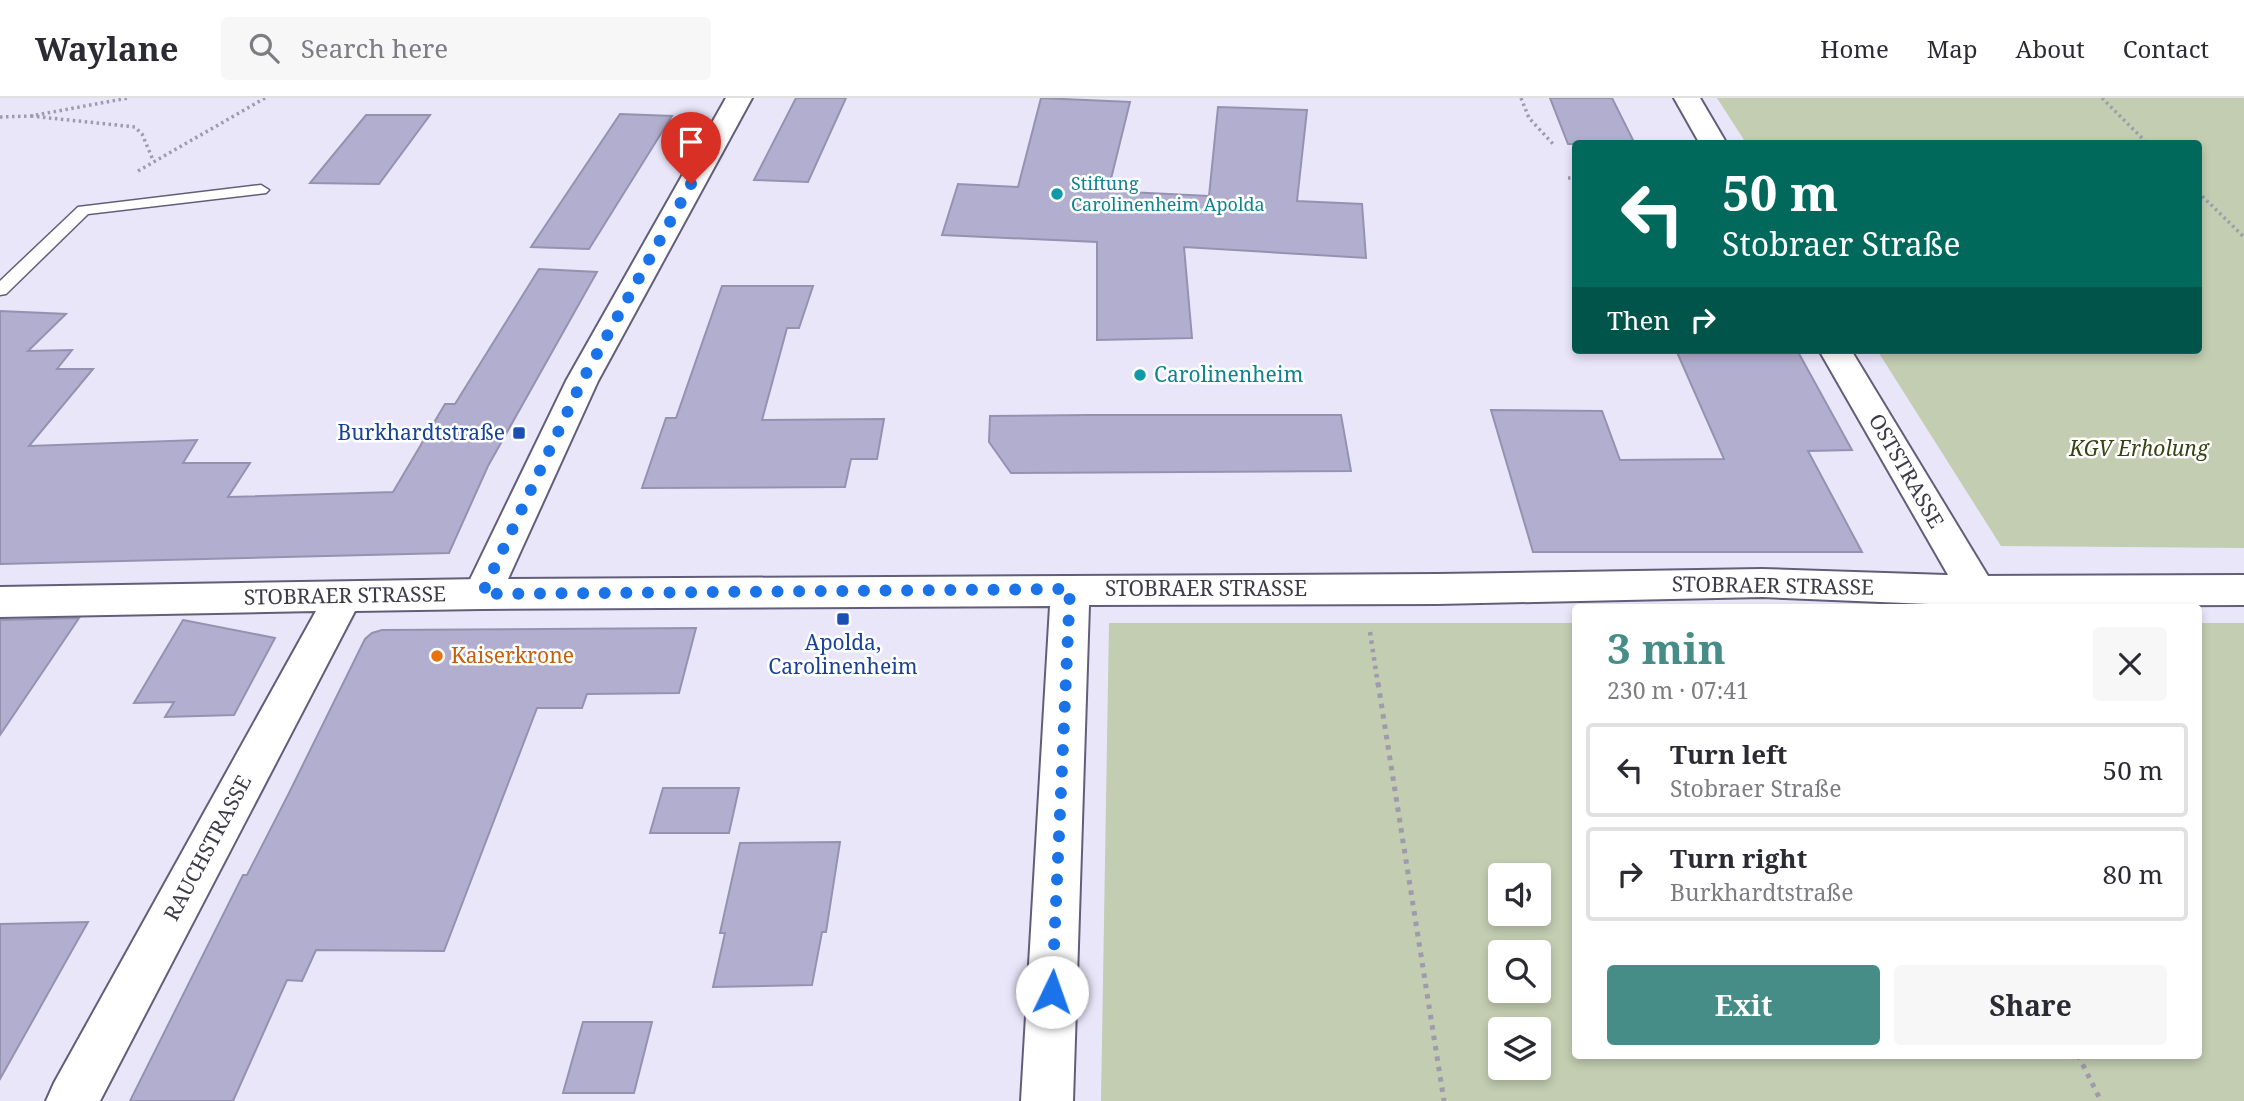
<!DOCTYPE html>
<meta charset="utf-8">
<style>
:root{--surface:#fff;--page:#f7f7f7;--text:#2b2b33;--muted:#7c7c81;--line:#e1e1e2;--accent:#468d88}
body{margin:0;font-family:"Noto Serif",serif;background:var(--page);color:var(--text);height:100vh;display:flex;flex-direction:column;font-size:26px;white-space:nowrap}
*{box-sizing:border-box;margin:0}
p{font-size:23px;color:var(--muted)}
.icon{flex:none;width:38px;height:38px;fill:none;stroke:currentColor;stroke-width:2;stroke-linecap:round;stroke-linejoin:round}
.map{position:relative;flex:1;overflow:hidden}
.details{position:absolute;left:1572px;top:506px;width:630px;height:455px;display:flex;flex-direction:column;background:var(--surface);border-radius:7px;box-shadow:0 4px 10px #0003}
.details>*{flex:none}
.hud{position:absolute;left:1572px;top:42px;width:630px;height:214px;border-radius:7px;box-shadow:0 4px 10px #0003;background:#00695c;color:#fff;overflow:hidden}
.buttons{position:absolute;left:1488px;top:765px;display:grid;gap:14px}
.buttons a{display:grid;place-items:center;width:63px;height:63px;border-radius:7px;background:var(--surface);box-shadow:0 4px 10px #0003;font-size:35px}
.pin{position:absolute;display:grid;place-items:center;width:60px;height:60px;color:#fff;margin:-72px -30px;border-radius:50% 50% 50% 0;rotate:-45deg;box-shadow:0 0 7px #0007}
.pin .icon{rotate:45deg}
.me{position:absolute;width:77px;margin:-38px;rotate:3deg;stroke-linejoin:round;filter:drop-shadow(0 0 5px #0008)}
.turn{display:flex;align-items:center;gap:24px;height:147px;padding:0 35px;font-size:32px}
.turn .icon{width:91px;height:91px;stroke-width:2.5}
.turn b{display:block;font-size:49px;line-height:60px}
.then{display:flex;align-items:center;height:66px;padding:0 35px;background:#0003;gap:14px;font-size:26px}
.round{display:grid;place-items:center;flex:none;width:74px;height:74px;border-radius:7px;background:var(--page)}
.summary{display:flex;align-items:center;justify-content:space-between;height:119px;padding:0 35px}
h1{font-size:42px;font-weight:700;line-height:52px;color:var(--accent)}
.button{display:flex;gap:14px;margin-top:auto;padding:14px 35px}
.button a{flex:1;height:80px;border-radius:7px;background:var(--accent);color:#fff;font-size:28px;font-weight:700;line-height:80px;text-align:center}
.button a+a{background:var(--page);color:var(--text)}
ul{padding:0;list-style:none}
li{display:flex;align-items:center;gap:21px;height:94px;margin:0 14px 10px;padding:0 21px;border:4px solid var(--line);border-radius:7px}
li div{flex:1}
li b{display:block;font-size:26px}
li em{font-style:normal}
header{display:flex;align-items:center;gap:42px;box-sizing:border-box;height:98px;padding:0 35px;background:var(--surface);border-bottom:2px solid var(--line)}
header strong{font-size:33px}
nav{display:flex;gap:38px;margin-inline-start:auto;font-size:24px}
.search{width:490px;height:63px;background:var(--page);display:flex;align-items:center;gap:18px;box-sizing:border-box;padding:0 24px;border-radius:7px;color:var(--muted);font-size:26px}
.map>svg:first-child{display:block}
.green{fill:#c2cdb1;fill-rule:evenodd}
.building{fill:#b2aecf;stroke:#9592b0;stroke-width:2}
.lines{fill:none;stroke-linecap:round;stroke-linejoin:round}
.service-casing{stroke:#625e7a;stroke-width:3}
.minor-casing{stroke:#625e7a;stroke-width:4}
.tertiary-casing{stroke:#625e7a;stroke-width:4}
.path-far2{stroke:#9d9bac;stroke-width:3.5;stroke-dasharray:2.5 3.5;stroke-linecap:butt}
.path-far1{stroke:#9d9bac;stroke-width:4.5;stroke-dasharray:3.5 5;stroke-linecap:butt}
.path{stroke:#9d9bac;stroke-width:5;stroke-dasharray:4.5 6;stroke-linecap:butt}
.service{fill:#fff;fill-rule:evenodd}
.minor{fill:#fff;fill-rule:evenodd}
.tertiary{fill:#fff;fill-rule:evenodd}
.route{stroke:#1a73e8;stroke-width:12;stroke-dasharray:0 21.6}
.culture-dot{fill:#0f9aa8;stroke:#fff;stroke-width:2.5}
.transit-dot{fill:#1a4fb4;stroke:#fff;stroke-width:2.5}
.food-dot{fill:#e8710a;stroke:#fff;stroke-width:2.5}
.labels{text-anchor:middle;stroke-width:5;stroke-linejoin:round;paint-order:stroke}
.far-culture-label{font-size:18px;fill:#0d838f;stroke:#fff;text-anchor:start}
.culture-label{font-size:21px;fill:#0d838f;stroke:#fff;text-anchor:start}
.transit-label{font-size:21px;fill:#164399;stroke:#fff;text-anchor:end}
.park-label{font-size:21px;font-style:italic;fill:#354411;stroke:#fff}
.street-label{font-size:21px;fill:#3d3b48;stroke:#fff}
.food-label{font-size:21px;fill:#c56008;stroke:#fff;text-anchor:start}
</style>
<header>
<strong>Waylane</strong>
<div class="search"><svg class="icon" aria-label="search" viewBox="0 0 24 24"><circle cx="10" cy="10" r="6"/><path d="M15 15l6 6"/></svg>Search here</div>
<nav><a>Home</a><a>Map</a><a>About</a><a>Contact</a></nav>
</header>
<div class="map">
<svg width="2244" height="1003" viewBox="0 0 2244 1003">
<rect width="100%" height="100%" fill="#e9e6fa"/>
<g class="green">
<polygon points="1717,0 2244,0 2244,450 2001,448 1877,252 2198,252 2198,46 1746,45"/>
<path d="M1109,525H1575V957H2198V525H2244V1003H1101ZM1538,777V816H1500V777ZM1500,854H1538V892H1500ZM1500,931H1538V970H1500Z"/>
</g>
<g class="building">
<polygon points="796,0 846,0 808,84 754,82"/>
<polygon points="1041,0 1130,4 1108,93 1209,98 1218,9 1307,12 1297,103 1362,106 1366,160 1184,149 1192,240 1097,242 1097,144 942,137 958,86 1018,89"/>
<polygon points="1550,0 1612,0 1635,46 1568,46"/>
<polygon points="620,16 672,18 589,151 531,149"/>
<polygon points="366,17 430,17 379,86 310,85"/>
<polygon points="539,171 597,174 488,368 449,455 0,466 0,213 66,216 28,253 72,252 57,271 93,271 29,348 197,342 183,365 250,365 228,399 393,394 445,306 455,306"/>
<polygon points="722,188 813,188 799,230 787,230 762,322 884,321 877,361 851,361 845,389 642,390 666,320 676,320"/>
<polygon points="1676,252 1797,252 1852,352 1808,353 1862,454 1533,454 1491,312 1602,313 1620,362 1724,361"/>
<polygon points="1088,317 1341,317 1351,373 1011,375 989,344 990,318"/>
<polygon points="79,520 0,637 0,522"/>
<polygon points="183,522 275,540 234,617 165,619 174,604 134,605"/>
<polygon points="696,530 679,595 587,596 582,610 537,610 444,853 316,852 302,883 287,882 233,1003 130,1003 243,777 247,777 289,695 365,541 372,535 382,532"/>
<polygon points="663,690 739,690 729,735 650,735"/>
<polygon points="840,744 826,834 822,834 812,887 713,889 725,835 720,835 740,745"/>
<polygon points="88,824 0,981 0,826"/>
<polygon points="583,924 652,924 634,995 563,995"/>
</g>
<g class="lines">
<defs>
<polygon id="service" points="261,87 269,92 266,95 88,116 6,196 0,197 0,183 78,109"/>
<g id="minor">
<polygon points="1674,0 1700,0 1727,46 1700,46"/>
<polygon points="1819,252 1851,252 1991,483 1996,493 1991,503 1977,508 1963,503"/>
<polygon points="482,481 496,486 501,496 496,506 482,511 355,513 100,1003 46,1003 54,985 316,513 0,519 0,489"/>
</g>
<polygon id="tertiary" points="726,0 752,0 598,283 508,481 1437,476 1762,471 1977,478 2244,477 2244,507 1977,508 1762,499 1437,506 1089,507 1073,1003 1021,1003 1050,508 482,511 468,506 463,496 566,283"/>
</defs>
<use href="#service" class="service-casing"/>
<use href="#minor" class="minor-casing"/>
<use href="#tertiary" class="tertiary-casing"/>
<g class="path-far2">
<polyline points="1521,0 1529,20 1554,47"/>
<polyline points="2102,0 2148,46"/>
<polyline points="31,18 135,29 142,36 153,62"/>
<polyline points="0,19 31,18 128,0"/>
<polyline points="138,73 265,0"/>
<polyline points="1568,80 1575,80"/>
<polyline points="2198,94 2244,139"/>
</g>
<polyline class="path-far1" points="1370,534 1378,587"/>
<g class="path">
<polyline points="1378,585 1444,1003"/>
<polyline points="2078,957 2101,1003"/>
</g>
<use href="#service" class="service"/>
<use href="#minor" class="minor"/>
<use href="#tertiary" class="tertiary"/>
</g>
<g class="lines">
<polyline class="route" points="691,86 582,283 482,496 1070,491 1052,894"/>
</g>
<g class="culture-dot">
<circle cx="1057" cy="96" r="7"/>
<circle cx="1140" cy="277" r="7"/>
</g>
<g class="transit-dot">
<rect x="512" y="328" width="14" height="14" rx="3.5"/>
<rect x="836" y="514" width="14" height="14" rx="3.5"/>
</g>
<circle class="food-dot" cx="437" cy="558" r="7"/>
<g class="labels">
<g class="far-culture-label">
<text x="1071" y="92">Stiftung<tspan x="1071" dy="21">Carolinenheim Apolda</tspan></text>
</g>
<g class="culture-label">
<text x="1154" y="284">Carolinenheim</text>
</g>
<g class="transit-label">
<text x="505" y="342">Burkhardtstraße</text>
<text x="843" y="552" text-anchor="middle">Apolda,<tspan x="843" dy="24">Carolinenheim</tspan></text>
</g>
<g class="park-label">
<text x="2139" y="358">KGV Erholung</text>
</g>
<g class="street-label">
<text transform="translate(1906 373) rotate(60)" y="7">OSTSTRASSE</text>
<text transform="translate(1773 488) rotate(1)" y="7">STOBRAER STRASSE</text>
<text x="1206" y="498">STOBRAER STRASSE</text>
<text transform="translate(345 498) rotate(-1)" y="7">STOBRAER STRASSE</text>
<text transform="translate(208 750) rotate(-62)" y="7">RAUCHSTRASSE</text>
</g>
<g class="food-label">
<text x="451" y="565">Kaiserkrone</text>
</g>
</g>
</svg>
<div class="buttons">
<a><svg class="icon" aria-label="sound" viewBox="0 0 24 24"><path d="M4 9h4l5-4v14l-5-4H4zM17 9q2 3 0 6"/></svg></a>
<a><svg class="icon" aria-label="search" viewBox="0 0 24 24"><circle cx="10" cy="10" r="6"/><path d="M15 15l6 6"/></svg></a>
<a><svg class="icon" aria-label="layers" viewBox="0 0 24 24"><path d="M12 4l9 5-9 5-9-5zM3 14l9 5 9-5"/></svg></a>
</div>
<div class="pin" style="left:691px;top:86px;background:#d93025"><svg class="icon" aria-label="arrive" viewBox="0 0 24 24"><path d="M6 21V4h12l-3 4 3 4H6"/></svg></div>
<svg class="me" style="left:1052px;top:894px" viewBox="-20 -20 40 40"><circle r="19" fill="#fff"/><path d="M0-13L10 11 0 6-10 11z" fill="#1a73e8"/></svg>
<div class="hud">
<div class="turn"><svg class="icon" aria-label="left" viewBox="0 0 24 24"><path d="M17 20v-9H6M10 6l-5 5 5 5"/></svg><div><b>50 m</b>Stobraer Straße</div></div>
<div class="then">Then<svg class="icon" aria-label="right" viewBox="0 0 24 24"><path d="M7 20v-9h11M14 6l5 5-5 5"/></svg></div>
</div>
<section class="details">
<div class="summary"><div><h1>3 min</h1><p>230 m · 07:41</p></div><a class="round"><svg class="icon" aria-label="close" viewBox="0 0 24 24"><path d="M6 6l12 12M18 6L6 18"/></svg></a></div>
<ul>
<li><svg class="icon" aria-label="left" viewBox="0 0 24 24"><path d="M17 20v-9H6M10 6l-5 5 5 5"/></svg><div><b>Turn left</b><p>Stobraer Straße</p></div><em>50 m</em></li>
<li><svg class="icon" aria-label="right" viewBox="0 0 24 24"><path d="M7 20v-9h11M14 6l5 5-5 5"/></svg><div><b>Turn right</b><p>Burkhardtstraße</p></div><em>80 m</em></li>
</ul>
<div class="button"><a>Exit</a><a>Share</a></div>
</section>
</div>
